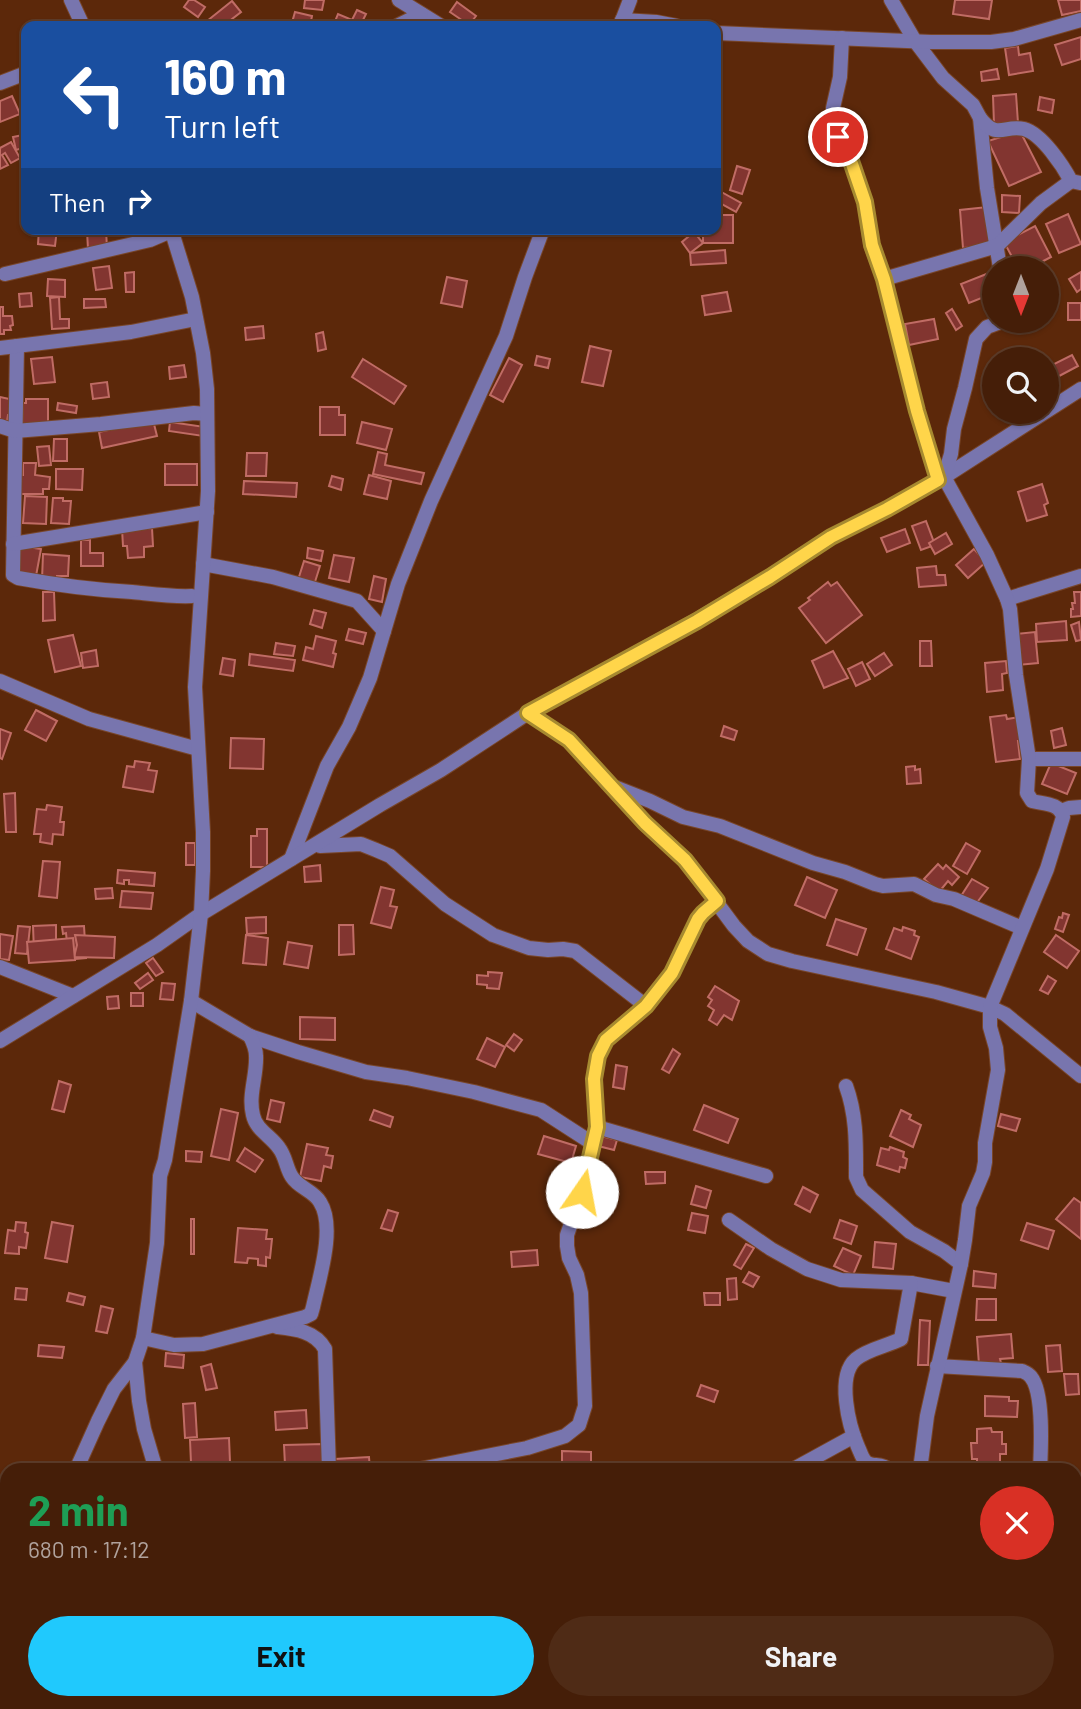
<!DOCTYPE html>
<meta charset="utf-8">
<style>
:root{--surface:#451e08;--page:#4f2b16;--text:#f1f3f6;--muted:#b0a29c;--line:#5d3c29;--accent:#20c9fd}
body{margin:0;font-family:Barlow,sans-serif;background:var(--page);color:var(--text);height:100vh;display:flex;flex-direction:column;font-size:26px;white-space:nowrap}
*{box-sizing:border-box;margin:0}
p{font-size:23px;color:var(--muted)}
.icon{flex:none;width:38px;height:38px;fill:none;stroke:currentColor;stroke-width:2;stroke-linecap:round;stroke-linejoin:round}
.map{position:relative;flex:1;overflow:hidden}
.sheet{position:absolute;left:0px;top:1463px;width:1082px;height:247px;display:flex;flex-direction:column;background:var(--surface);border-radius:21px 21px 0 0;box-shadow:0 2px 5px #0004,0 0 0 2px var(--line)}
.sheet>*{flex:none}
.banner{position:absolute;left:21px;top:21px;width:700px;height:214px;border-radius:14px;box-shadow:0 2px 5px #0004,0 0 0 2px var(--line);background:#1a4fa0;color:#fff;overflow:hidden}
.needle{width:46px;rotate:180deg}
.buttons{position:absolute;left:982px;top:256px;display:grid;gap:14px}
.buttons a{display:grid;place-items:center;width:77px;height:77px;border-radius:50%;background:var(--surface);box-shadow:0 2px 5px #0004,0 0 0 2px var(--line);font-size:35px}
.pin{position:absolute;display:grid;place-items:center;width:60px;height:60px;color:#fff;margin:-30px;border:4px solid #fff;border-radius:50%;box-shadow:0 2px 7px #0007}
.me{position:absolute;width:77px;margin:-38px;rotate:12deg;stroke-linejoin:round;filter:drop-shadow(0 0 5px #0008)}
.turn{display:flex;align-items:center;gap:24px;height:147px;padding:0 28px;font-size:32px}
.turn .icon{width:91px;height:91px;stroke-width:2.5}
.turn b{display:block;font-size:49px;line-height:60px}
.then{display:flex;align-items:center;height:66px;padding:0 28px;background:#0003;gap:14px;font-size:26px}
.round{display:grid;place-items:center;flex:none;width:74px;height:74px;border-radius:37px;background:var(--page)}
.headline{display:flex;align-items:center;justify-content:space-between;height:119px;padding:0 28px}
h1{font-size:42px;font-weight:700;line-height:52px;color:#1e9e55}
.primary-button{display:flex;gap:14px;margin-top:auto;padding:14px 28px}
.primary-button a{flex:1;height:80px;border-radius:42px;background:var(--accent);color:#111;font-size:28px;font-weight:700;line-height:80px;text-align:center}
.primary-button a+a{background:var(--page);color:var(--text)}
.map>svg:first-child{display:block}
.building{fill:#823530;stroke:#c06c65;stroke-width:2}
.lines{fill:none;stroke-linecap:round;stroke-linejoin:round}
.minor-casing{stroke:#78462a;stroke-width:16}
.minor{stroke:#7875ae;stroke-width:14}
.route-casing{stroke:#a68a30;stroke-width:18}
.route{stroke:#ffd54a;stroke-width:12}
</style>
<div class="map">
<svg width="1081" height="1709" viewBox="0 0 1081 1709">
<rect width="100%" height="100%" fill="#5c280a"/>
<g class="building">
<polygon points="189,0 194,0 205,7 198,17 184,7"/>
<polygon points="305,0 324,0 322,10 304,8"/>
<polygon points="955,0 992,0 989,19 953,14"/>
<polygon points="1058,0 1081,0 1081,11 1062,15"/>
<polygon points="232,1 241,12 223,26 212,26 207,21"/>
<polygon points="457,2 476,16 469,25 450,12"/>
<polygon points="357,10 366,14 360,26 340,26 334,24 338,14 352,20"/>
<polygon points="295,12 312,16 310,26 291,26"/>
<polygon points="1081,37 1081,59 1062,65 1055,45"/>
<polygon points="1018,46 1019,55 1030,53 1033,71 1009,75 1005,48"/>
<polygon points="997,69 999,79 982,81 981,72"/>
<polygon points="1016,94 1018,123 994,124 993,96"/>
<polygon points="12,96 20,114 0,122 0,101"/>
<polygon points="1040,97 1054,100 1052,113 1038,110"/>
<polygon points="1020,131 1041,172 1009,186 988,141"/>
<polygon points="23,135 26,147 16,150 13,137"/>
<polygon points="11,142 20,158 11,163 5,153 2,155 8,165 0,169 0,148"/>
<polygon points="737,166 750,170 742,194 730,190"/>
<polygon points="716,189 741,203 736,212 716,201"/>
<polygon points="1002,195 1020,196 1019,213 1002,212"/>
<polygon points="987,207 990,246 963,248 960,210"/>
<polygon points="1068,214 1081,244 1059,253 1046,224"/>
<polygon points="716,215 733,215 733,243 703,243 703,229 716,229"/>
<polygon points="1035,226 1051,257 1030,268 1018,268 1004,242"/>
<polygon points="39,229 57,229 55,246 38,244"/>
<polygon points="106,230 107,248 88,249 87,231"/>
<polygon points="694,232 703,243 690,253 682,242"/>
<polygon points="725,250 726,263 691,265 690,253"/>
<polygon points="109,266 112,288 96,290 93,268"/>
<polygon points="994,271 994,293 969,303 961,284"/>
<polygon points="134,272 134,292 126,292 125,273"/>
<polygon points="1081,272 1081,289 1077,292 1069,279"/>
<polygon points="447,277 467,281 462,307 441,303"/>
<polygon points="48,279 65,280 65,297 47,296"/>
<polygon points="727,292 731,311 705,315 702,296"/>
<polygon points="31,293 32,306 20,307 19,294"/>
<polygon points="59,297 60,319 69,319 69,328 52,329 50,298"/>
<polygon points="84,299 105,299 106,307 84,308"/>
<rect x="1068" y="303" width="13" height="17"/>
<polygon points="0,307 3,307 3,316 12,316 13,325 10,326 11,330 4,330 4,334 0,334"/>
<polygon points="952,309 962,326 956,330 946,313"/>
<polygon points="934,319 938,339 909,345 905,324"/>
<polygon points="263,326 264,338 246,340 245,328"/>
<polygon points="323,332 326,349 318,351 316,334"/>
<polygon points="590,346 611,351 603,386 582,382"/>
<polygon points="1072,355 1078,366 1046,383 1046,368"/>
<polygon points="537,356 550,359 548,368 535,365"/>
<polygon points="52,357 55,382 34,384 31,359"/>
<polygon points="509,358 522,365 503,402 490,395"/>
<polygon points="363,359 406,386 394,404 352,377"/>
<polygon points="184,365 186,377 170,379 169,367"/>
<polygon points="107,382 109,397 93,399 91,384"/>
<polygon points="0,397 14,400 11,415 8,415 7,422 0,420"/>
<polygon points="26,399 48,399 48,425 22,424 23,403 26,403"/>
<polygon points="58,403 77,406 76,413 57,410"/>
<polygon points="320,407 339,407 339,415 345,415 345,435 320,435"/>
<polygon points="153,420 157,436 102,448 99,432"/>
<polygon points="170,422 205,427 203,436 169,431"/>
<polygon points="362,422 392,429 386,450 357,443"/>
<polygon points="54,439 67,439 67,461 53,461"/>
<polygon points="49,446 51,465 39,466 37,447"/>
<polygon points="378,452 387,454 385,465 424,473 421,484 373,474"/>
<polygon points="247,453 267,453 266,476 246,476"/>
<polygon points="23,463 36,463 35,475 50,477 49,489 43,489 43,494 20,494 20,475 23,475"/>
<rect x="165" y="464" width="32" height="21"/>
<polygon points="56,469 83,469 82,490 56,489"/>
<polygon points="369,475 391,481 387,499 364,494"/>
<polygon points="332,476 343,479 341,490 329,486"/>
<polygon points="244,481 297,483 296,497 243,494"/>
<polygon points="1042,484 1048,503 1044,505 1047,515 1027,521 1018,492"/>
<polygon points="25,496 47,497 46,524 23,523"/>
<polygon points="53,498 63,498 63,501 71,501 69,524 51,523"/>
<polygon points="926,521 935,545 921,550 912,526"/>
<polygon points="152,528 153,546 144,547 144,557 128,558 127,546 123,546 122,529"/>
<polygon points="905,529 910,543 887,552 881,538"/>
<polygon points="946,533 952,544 935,554 929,543"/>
<polygon points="81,540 90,540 90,553 103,553 103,566 81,566"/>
<polygon points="21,546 41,549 36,576 16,573"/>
<polygon points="308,548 323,551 321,561 307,558"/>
<polygon points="974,549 986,562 968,578 956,565"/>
<polygon points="43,554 69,556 68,576 57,576 57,580 42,580"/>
<polygon points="334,555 354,558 349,582 329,578"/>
<polygon points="304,561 320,566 314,585 298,580"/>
<polygon points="936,566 937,575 945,575 946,585 919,587 917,568"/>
<polygon points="374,576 386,579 382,602 369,599"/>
<polygon points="828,582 831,586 837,582 862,615 826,643 799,608 810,600 808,598"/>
<polygon points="43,592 54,592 55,620 43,621"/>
<polygon points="1074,592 1081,592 1081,616 1071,617 1071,609 1073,609 1072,603 1075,603"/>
<polygon points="314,610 326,613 322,628 310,624"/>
<polygon points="1066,621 1067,640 1037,642 1036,624"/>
<polygon points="1079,622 1081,640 1076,641 1071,625"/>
<polygon points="349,629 366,633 363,644 346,640"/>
<polygon points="1035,632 1038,663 1018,665 1015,634"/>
<polygon points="73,635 81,666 55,672 48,640"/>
<polygon points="316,636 336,641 333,653 336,654 333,667 303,660 306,647 313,649"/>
<polygon points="920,641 931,641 932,666 920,666"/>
<polygon points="276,643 295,646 293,656 274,654"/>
<polygon points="96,650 98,666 83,668 81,653"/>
<polygon points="833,651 848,678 824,688 812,661"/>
<polygon points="884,653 892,665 875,676 867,664"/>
<polygon points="250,654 295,660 293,671 249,665"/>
<polygon points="223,658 235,660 233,676 220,674"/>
<polygon points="1006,661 1007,673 1002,674 1003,690 987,692 985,663"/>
<polygon points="862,662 870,679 856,686 848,669"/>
<polygon points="36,710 57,721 46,741 25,730"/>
<polygon points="1006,715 1007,719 1019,717 1022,741 1018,741 1020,759 996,762 990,717"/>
<polygon points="724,726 737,731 734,740 721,736"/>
<polygon points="1062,728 1066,745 1054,748 1051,731"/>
<polygon points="0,729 11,733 2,759 0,758"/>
<polygon points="231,738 264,739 263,769 230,768"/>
<polygon points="135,761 150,763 148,770 157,771 153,792 123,787 127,766 134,767"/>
<polygon points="1051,763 1076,773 1067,794 1042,784"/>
<polygon points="915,766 915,770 920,769 921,783 907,784 906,767"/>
<polygon points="15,793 16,832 6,832 4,794"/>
<polygon points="47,805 62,807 60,822 64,822 63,835 53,834 52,844 40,842 41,834 34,834 37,809 46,810"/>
<polygon points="257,829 267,829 267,867 251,867 251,836 257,836"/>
<rect x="186" y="843" width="9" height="22"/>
<polygon points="966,843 980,851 967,874 953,866"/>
<polygon points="43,861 60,862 57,898 39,896"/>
<polygon points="938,864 943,869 946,865 959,877 952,885 948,881 939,892 924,879"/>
<polygon points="320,865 321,881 305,882 304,867"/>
<polygon points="118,870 155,873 154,886 129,884 129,880 124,880 124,884 117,883"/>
<polygon points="807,877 837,890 825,918 795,905"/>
<polygon points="972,879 988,888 975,905 961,896"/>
<polygon points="381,887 394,890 390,906 397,907 391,928 371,923"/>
<polygon points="112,888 113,898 96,899 95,889"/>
<polygon points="122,891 153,893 151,909 120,907"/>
<polygon points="1063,913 1069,915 1063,932 1055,929 1059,917 1062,918"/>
<polygon points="266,917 266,933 247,934 246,918"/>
<polygon points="836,919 866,929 857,955 827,945"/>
<polygon points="56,925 56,951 34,952 33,926"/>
<polygon points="339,925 353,925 354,954 339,955"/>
<polygon points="18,926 30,927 27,954 15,953"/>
<polygon points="84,926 86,958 64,960 63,943 67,943 66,933 63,934 62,927"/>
<polygon points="903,927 915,931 914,935 919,937 911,959 886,949 894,928 902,931"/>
<polygon points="0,934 13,936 9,960 0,959"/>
<polygon points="75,935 115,937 114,958 74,957 77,945"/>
<polygon points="246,935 268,938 266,965 243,963"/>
<polygon points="1056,935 1079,951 1067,968 1044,952"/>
<polygon points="73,938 75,960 29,963 27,942"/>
<polygon points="288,942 312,946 308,968 284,964"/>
<polygon points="153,958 163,972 156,976 146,963"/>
<polygon points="488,972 502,973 499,989 487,988 487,985 477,984 477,975 488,976"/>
<polygon points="148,973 153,980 140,989 135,983"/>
<polygon points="1048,976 1056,981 1048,994 1040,990"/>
<polygon points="162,983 175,984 173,1000 160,999"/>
<polygon points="715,986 739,1001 732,1020 724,1015 717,1025 709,1020 714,1010 708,1006 712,1000 708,997"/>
<rect x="131" y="993" width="12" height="13"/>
<polygon points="118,996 119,1008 108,1009 107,997"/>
<polygon points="300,1017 335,1018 335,1040 300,1039"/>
<polygon points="514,1034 522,1040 514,1051 506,1045"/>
<polygon points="487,1038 505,1047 495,1067 477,1059"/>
<polygon points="673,1049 680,1054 669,1073 662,1069"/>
<polygon points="616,1065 627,1067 624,1089 613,1087"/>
<polygon points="59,1081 71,1085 64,1112 52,1109"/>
<polygon points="271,1100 284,1103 280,1122 267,1119"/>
<polygon points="704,1105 738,1119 728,1143 694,1130"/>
<polygon points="221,1109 238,1113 229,1160 211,1156"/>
<polygon points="374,1110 393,1117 390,1127 370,1120"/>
<polygon points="901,1110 911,1115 909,1119 921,1125 913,1147 890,1136"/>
<polygon points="1001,1114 1020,1119 1016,1131 998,1126"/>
<polygon points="544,1136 576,1146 571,1163 538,1154"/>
<polygon points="601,1136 617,1140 614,1150 598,1146"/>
<polygon points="307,1144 328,1148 326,1155 333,1156 331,1168 324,1166 321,1181 300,1177"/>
<polygon points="890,1147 904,1152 903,1157 907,1159 905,1168 900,1167 899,1172 877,1165 881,1148 889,1150"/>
<polygon points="245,1148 263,1160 255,1172 237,1161"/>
<polygon points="186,1151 202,1152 201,1162 186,1161"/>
<polygon points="645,1172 665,1172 665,1183 646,1184"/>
<polygon points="696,1186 711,1191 706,1208 691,1204"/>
<polygon points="803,1187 818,1195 810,1212 795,1204"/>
<polygon points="1074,1198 1081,1203 1081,1239 1056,1219"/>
<polygon points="388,1210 398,1213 392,1231 381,1228"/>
<polygon points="692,1213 708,1216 705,1233 688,1230"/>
<rect x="191" y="1219" width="3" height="35"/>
<polygon points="840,1220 857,1226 851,1244 834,1238"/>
<polygon points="16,1222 26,1223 25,1232 28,1233 26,1248 19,1247 19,1254 5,1253 8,1230 15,1231"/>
<polygon points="52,1222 73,1226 67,1262 45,1258"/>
<polygon points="1027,1223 1054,1231 1048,1249 1021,1240"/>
<polygon points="238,1228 267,1230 266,1239 272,1239 270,1258 266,1257 266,1266 258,1265 258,1259 248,1258 247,1263 235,1262"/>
<polygon points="875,1242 896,1244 893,1269 873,1267"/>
<polygon points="746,1244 754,1248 741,1269 734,1265"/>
<polygon points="843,1248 861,1256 853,1275 834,1266"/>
<polygon points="537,1250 538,1265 512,1267 511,1252"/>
<polygon points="974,1271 996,1274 995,1288 973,1286"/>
<polygon points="749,1272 759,1277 753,1287 743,1282"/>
<polygon points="736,1278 737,1299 728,1300 727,1279"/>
<polygon points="16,1288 27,1289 26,1300 15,1299"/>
<polygon points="69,1293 85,1297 83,1305 67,1301"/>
<polygon points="704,1293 720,1293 720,1305 705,1305"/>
<polygon points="977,1299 996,1299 996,1320 976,1320"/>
<polygon points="101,1306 113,1309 107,1333 96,1331"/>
<polygon points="920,1320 930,1321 928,1365 918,1365"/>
<polygon points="1011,1334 1013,1358 1000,1359 1001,1363 979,1365 977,1337"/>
<polygon points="39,1345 64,1347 62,1358 38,1356"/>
<polygon points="1060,1345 1062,1371 1048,1372 1046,1346"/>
<polygon points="166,1353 184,1355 183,1368 165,1366"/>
<polygon points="211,1364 217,1388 206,1390 201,1367"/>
<polygon points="1064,1374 1078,1374 1079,1394 1066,1395"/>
<polygon points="701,1385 718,1391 714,1402 697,1396"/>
<polygon points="985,1396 1009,1397 1009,1401 1018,1401 1017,1417 985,1416"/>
<polygon points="195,1403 197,1437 185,1438 183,1404"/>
<polygon points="306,1410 307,1428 276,1430 275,1412"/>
<polygon points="991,1428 992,1432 1002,1432 1002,1444 1006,1444 1006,1454 1000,1454 1000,1465 982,1465 982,1462 977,1462 977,1459 972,1459 971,1443 977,1443 977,1429"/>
<polygon points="229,1438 230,1462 191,1463 190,1440"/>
<polygon points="324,1444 325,1464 285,1465 284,1445"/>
<polygon points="562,1451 591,1452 591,1466 562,1466"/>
<polygon points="369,1457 370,1470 336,1470 335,1459"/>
<polygon points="683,1462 683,1470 655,1470 655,1464"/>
<polygon points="594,1703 620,1703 618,1709 592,1709"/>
<polygon points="745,1703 765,1703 769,1709 745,1709 742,1705"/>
</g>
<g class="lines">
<defs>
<g id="minor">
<polyline points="71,0 83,26"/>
<polyline points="399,0 441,26"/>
<polyline points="891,0 915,41 943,78 973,105 980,118 987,188 1000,268"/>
<polyline points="622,20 656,22 677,26"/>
<polyline points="397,26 421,14"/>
<polyline points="620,26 630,0"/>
<polyline points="716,33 931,42 991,42 1014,39 1081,20"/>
<polyline points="842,38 840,77 833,108 834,124 837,135 851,161 865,202 871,245 884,279 917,411 938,480"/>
<polyline points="0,83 26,73"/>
<path d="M980,118C998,141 1004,124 1024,129C1042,134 1063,166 1071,181L1080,183"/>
<polyline points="5,274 150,240 171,231"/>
<polyline points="884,279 997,246 1041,203 1071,181"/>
<path d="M17,346L13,575L18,578C56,585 94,590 132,592C152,594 172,597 192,596"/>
<polyline points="0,348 131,332 196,319"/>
<polyline points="0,426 15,431 101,424 194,413 207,414"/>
<polyline points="13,544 207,512"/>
<polyline points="203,564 273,577 357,601 384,631"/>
<polyline points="1007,599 1081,576"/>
<polyline points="0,681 89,719 198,749"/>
<polyline points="528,713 569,740 645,823 685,860 734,926 748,941 768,954 792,961 936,992 990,1007 1005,1014 1081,1076"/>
<polyline points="1029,759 1081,759"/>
<polyline points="617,788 650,801 683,817 720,826 813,863 845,872 875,884 883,886 914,884 936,895 954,899 1022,928"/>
<polyline points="1061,811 1069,808 1081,807"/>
<polyline points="320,846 361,844 376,850 390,856 445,904 493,935 529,948 548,950 563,949 575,951 646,1006"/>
<polyline points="291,859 327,766 349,727 370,678 398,584 431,501 506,336 525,277 543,229"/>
<polyline points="0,967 73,996"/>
<polyline points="191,1001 250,1036 298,1052 366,1072 407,1078 474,1092 541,1110 592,1143"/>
<polyline points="0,1041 157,945 201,914 380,805 441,770 528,713 697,620 770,577 831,537 887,509 944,477 1081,389"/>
<path d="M846,1086C857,1116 856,1146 856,1177L862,1190L910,1232L944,1251L961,1264"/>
<polyline points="597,1127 766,1176"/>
<polyline points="729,1220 771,1249 807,1269 841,1280 911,1283 954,1291"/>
<path d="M277,1327C295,1329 315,1331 325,1349L329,1470"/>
<path d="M143,1338L174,1345L203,1344L305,1317L311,1314L313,1307C319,1279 336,1227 320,1202C314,1191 299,1188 292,1177C286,1168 286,1157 279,1148C271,1136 256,1130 253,1115C248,1095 257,1076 256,1056C256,1049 253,1042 250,1036"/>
<path d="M937,1366L1022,1371C1027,1373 1028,1373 1031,1377C1044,1393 1041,1449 1040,1470"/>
<polyline points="76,1470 98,1421 114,1389 135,1362"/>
<polyline points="156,1470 144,1429 139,1401 135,1362 143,1338 157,1243 160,1176 165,1160 191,1001 201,914 203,871 203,832 195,687 208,491 207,389 203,353 192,297 171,229"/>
<polyline points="415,1470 527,1448 565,1436 579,1425 585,1406 581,1293 577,1275 569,1258 567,1246 567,1235 582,1192 597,1127 594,1079 598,1056 606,1040 646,1006 672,973 698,919 703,913 717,901"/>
<polyline points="792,1470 854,1436"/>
<path d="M889,1470C881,1462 871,1468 865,1461C862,1458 860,1451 858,1447C849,1426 836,1376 856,1359C868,1349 887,1346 901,1339L911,1283"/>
<path d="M920,1470L927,1416L961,1264L965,1240L969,1206L983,1173L985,1162V1143L998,1070L996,1048L990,1027V1007L1047,869L1063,817C1060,803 1044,804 1032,801L1027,793L1029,759L1016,675L1010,609L1007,599L987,555L944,477L951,454L954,429L965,388L976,339L987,327L1006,320"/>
<polyline points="0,1506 7,1509"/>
<polyline points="1074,1509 1081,1507"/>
<polyline points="1074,1598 1081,1590"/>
<polyline points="0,1642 7,1626"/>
<polyline points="272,1703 276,1709"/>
<polyline points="526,1709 529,1703"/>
<polyline points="821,1709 843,1703"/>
<polyline points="1007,1709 1010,1703"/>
</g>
</defs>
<use href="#minor" class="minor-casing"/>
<use href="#minor" class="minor"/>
</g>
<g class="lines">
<defs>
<polyline id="route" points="582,1192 597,1127 594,1079 598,1056 606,1040 646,1006 672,973 698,919 703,913 717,901 685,860 645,823 569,740 528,713 697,621 770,577 831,537 887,509 938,480 917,411 884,279 872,245 865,202 851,161 838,137"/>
</defs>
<use href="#route" class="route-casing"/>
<use href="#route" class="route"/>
</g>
</svg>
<div class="buttons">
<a><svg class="needle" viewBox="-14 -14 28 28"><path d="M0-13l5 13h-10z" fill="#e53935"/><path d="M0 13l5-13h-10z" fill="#b0a29c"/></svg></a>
<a><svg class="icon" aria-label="search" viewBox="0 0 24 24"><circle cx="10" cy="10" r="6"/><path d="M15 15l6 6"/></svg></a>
</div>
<div class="pin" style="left:838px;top:137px;background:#d93025"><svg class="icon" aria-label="arrive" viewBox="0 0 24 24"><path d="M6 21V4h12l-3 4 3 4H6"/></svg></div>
<svg class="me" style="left:582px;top:1192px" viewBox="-20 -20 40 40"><circle r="19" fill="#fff"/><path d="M0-13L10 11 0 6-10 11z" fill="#ffd54a"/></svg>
<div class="banner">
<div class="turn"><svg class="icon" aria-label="left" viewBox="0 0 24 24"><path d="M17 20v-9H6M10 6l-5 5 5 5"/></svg><div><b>160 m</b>Turn left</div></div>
<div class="then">Then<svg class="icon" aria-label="right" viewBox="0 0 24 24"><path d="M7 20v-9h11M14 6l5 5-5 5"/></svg></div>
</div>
<section class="sheet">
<div class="headline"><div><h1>2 min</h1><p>680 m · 17:12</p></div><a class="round" style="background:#d93025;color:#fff"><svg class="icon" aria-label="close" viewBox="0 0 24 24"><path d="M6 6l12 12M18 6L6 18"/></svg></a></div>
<div class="primary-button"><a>Exit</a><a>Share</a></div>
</section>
</div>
